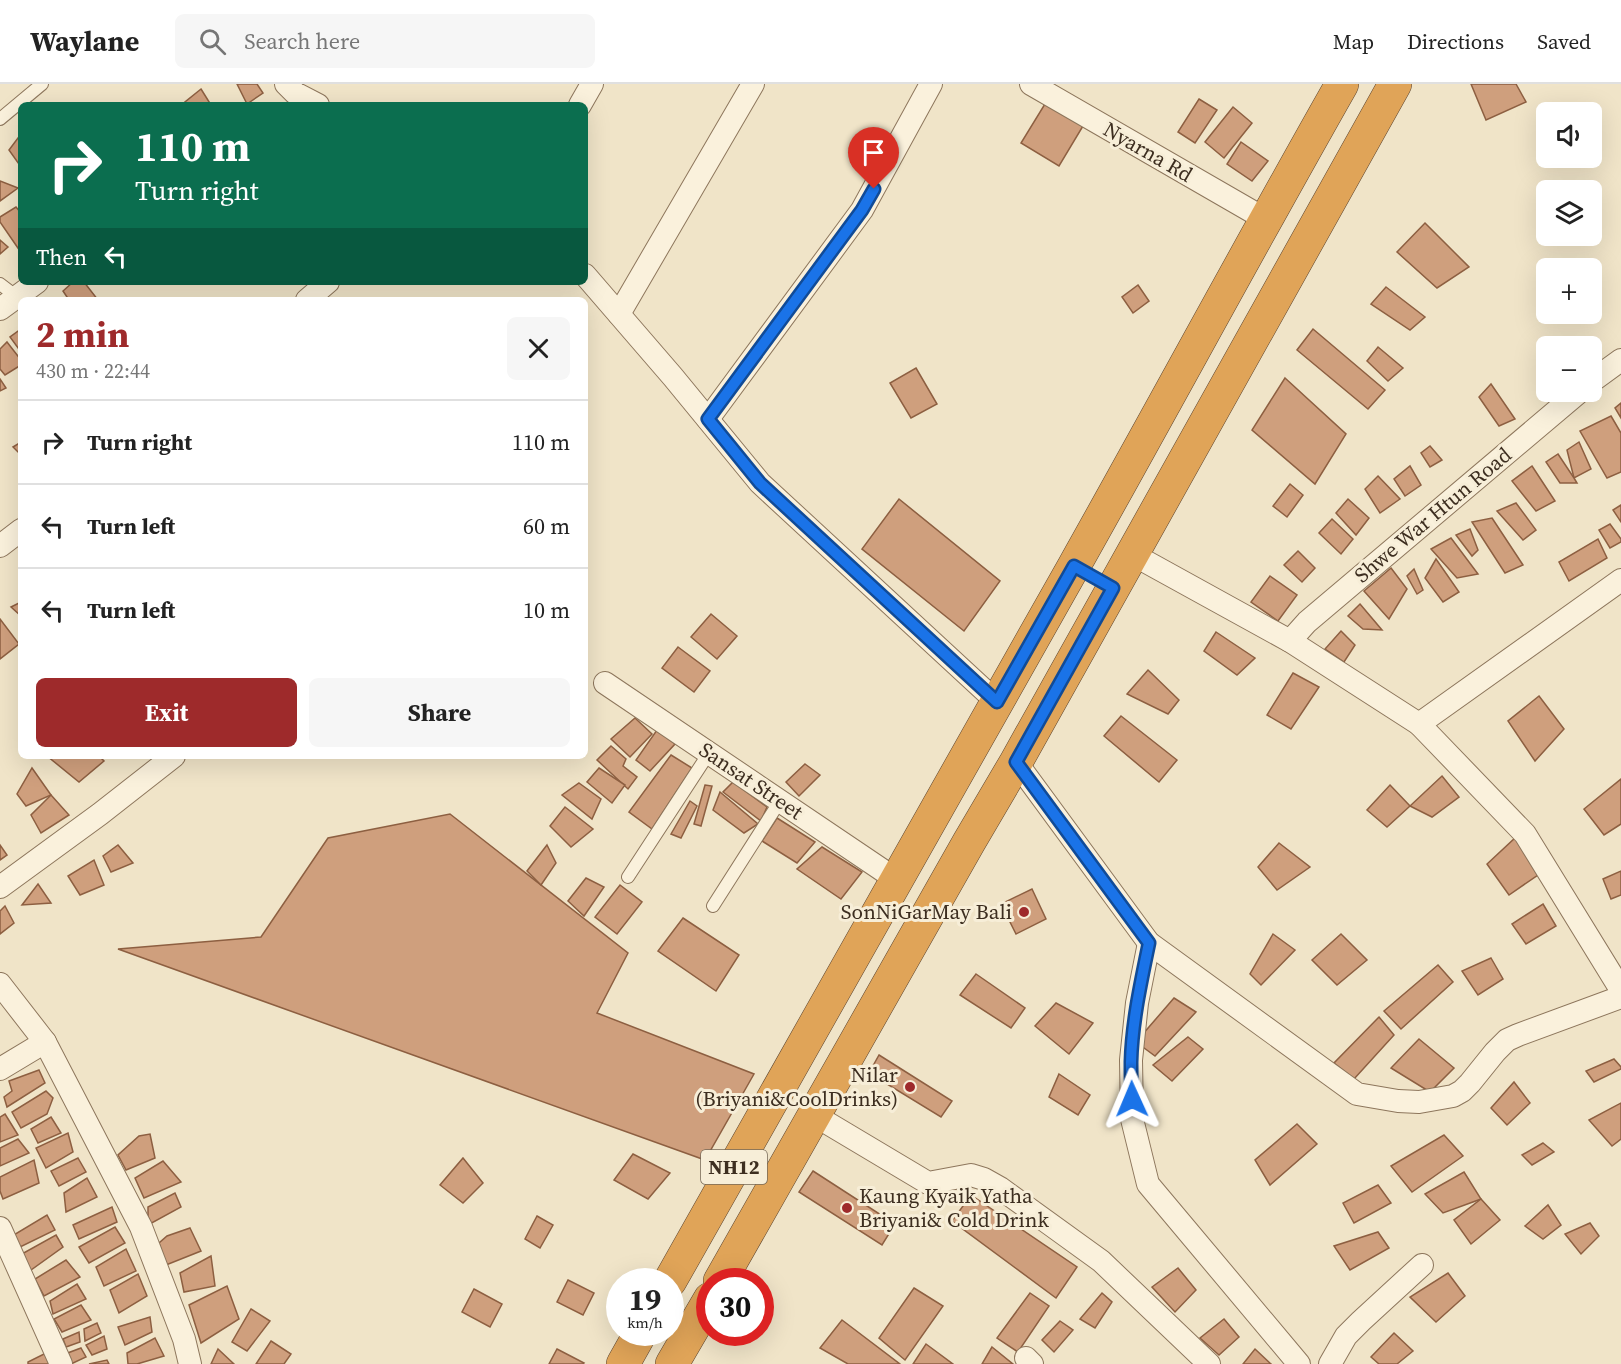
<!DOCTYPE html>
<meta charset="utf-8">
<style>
:root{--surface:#fff;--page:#f6f6f6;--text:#222;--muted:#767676;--line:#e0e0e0;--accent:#9e2a2b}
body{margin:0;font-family:"Source Serif 4",serif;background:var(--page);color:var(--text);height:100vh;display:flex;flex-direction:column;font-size:22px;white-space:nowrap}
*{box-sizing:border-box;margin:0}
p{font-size:20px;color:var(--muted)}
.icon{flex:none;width:33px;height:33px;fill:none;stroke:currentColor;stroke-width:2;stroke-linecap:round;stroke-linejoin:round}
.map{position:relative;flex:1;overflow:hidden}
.sheet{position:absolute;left:18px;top:213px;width:570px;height:462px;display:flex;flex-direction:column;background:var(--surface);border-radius:9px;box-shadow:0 6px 24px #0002}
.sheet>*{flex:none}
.hud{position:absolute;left:18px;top:18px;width:570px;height:183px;border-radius:9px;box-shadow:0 6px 24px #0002;background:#0b6e4f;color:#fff;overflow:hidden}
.tools{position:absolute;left:1536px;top:18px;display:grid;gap:12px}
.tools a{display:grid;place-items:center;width:66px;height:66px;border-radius:9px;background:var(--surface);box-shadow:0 6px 24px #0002;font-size:30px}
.speed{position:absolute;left:606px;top:1184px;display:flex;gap:12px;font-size:30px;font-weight:700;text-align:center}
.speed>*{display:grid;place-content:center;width:78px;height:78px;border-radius:50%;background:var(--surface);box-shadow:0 6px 24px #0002;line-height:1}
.speed small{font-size:15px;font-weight:400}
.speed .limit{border:9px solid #d22;background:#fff;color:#111}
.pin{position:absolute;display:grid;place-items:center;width:51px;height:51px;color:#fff;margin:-62px -26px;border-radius:50% 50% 50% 0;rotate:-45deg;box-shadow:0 0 6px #0007}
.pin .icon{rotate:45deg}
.me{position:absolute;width:66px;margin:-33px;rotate:359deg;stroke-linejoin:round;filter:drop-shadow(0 0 4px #0008)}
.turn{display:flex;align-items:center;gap:21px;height:126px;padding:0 18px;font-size:27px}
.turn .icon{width:78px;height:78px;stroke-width:2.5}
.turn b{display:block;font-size:42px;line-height:51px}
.then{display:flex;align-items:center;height:57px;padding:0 18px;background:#0003;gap:12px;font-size:22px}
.round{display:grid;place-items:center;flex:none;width:63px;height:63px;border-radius:9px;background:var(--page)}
.overview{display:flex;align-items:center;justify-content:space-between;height:102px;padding:0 18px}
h1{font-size:36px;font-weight:700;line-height:45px;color:var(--accent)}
.cta{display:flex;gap:12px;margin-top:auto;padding:12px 18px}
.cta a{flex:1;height:69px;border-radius:9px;background:var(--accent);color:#fff;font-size:24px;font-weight:700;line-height:69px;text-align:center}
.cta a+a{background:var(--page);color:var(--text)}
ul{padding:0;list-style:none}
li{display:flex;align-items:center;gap:18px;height:84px;padding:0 18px;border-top:2px solid var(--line)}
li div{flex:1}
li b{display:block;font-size:22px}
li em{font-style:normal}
header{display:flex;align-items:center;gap:36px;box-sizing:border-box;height:84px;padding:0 30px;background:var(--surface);border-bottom:2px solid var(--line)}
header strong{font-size:28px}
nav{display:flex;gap:33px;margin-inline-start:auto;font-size:21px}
.search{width:420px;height:54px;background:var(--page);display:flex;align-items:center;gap:15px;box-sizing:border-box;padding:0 21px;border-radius:9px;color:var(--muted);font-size:22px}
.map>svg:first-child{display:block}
.building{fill:#cf9f7d;stroke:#8d5f41;stroke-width:1.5}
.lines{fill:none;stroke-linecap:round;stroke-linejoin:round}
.lane-casing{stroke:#8d765c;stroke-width:14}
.street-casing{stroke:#8d765c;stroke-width:24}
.highway-casing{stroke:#5b4430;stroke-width:34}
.lane{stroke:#faf1dc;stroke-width:12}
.street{stroke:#faf1dc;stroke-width:22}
.highway{stroke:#e0a458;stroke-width:33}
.route-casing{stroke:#114b97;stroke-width:15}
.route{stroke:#1a73e8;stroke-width:10}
.poi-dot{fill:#9e2a2b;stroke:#f7eed8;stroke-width:2}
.labels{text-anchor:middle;stroke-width:6;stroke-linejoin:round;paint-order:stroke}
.shield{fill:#f7eed8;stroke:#756857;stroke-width:1.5}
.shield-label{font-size:20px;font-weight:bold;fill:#3d2e20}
.street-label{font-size:21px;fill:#3d2e20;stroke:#f7eed8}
.poi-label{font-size:21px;fill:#3d2e20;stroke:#f7eed8;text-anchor:end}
</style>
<header>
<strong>Waylane</strong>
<div class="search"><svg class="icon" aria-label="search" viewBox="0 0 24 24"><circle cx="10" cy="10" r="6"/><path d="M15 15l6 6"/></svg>Search here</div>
<nav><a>Map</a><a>Directions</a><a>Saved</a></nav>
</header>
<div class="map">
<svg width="1621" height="1280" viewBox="0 0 1621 1280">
<rect width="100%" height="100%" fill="#f0e4c8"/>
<g class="building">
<polygon points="237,0 257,0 263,9 247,20"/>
<polygon points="1471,0 1516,0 1526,18 1486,36"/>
<polygon points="201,5 211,21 187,21 185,18"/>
<polygon points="1048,15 1086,37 1059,82 1021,59"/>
<polygon points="1199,15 1217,26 1195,59 1178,48"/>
<polygon points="1233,23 1252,39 1224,74 1205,58"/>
<polygon points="21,50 21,83 9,66"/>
<polygon points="1241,58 1268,77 1252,97 1227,80"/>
<polygon points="0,97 18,104 0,117"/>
<polygon points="16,123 21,129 21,166 20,167 0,138 0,133"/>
<polygon points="1425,139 1469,183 1437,204 1397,168"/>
<polygon points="0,156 8,163 0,170"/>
<polygon points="73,198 84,198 98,216 69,216 63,207"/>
<polygon points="1138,201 1149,217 1133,229 1122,213"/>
<polygon points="1386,203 1425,233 1410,246 1371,220"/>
<polygon points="21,245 21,268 10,253"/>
<polygon points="1313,245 1385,306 1368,325 1297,266"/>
<polygon points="7,258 21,276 21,281 5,291 0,285 0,265"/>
<polygon points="1378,263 1403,284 1388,297 1367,277"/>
<polygon points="916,284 937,320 911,334 890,299"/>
<polygon points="1285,294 1346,350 1315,400 1252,346"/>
<polygon points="0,295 6,304 0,307"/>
<polygon points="1491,300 1515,335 1499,342 1479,313"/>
<polygon points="1621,319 1621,334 1615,324"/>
<polygon points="1611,332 1621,349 1621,388 1607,394 1580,347"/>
<polygon points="21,358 21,371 13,363"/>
<polygon points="1579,358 1591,385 1574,394 1567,366"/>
<polygon points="1430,362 1442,376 1430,383 1421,369"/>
<polygon points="1558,370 1574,394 1577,399 1560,399 1546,378"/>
<polygon points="1410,382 1421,401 1405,412 1394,395"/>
<polygon points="1532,382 1555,417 1536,427 1512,397"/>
<polygon points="1378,392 1400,415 1380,429 1365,405"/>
<polygon points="1290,400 1303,411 1287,433 1273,422"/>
<polygon points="899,415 1000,497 964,547 862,465"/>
<polygon points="1348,415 1369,434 1356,451 1336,429"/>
<polygon points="1516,419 1536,446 1523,456 1497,427"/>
<polygon points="1621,421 1621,438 1613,426"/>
<polygon points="1492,434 1523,481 1505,489 1472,438"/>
<polygon points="1332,435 1353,455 1341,470 1319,449"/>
<polygon points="1610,440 1621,455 1621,458 1610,464 1599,446"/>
<polygon points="1470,445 1478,466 1472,472 1456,451"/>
<polygon points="1451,454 1478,490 1457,494 1431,465"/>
<polygon points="1598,455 1607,474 1569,497 1559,478"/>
<polygon points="1298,467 1315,484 1302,498 1284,481"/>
<polygon points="1436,475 1459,508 1443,518 1425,494"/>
<polygon points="1391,484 1407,505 1389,535 1364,507"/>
<polygon points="1414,485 1423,506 1417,510 1407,492"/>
<polygon points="1270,492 1297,511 1278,537 1251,518"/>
<polygon points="21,518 21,532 11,523"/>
<polygon points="1360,520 1382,546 1363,545 1348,532"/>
<polygon points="711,530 737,552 717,575 691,553"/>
<polygon points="0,535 19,560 0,575"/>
<polygon points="1341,547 1355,561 1344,578 1325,565"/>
<polygon points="1216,548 1255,574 1237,591 1204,567"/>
<polygon points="678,563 710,587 694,608 662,584"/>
<polygon points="1148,586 1179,616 1168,630 1127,610"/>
<polygon points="1293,589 1319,603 1291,645 1267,631"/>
<polygon points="1539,612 1564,645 1535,677 1508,637"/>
<polygon points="1121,632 1177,676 1159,698 1104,652"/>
<polygon points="635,634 652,650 630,673 611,655"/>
<polygon points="657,646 675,660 650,687 636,676"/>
<polygon points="611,662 626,675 623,682 637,693 628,705 597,676"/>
<polygon points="671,671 692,684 652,745 629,728"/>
<polygon points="47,672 99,672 104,677 79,698"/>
<polygon points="805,680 820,691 799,712 786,698"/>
<polygon points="32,684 51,711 26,722 17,710"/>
<polygon points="599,684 625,701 612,719 587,698"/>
<polygon points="1442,692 1459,713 1432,733 1410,722"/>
<polygon points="1621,695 1621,740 1604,751 1584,725"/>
<polygon points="733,698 767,723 761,737 723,708"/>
<polygon points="579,699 601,715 592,735 562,711"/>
<polygon points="705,701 712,702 701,742 694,740"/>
<polygon points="1390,701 1410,722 1387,743 1367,726"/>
<polygon points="720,708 758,740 744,749 713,726"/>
<polygon points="51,711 69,731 41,749 31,731"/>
<polygon points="690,717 697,722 681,754 671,750"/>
<polygon points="565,723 593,745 571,763 550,742"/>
<polygon points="450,730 628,869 597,929 754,990 705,1076 118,865 261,853 328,754"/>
<polygon points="777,734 815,758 797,779 762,757"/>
<polygon points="1515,754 1538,791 1509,811 1487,780"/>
<polygon points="1279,759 1310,783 1277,806 1258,783"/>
<polygon points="0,761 7,771 0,776"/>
<polygon points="118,761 133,779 111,788 103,772"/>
<polygon points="547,761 556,779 541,801 527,787"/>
<polygon points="822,763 862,788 841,815 797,785"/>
<polygon points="94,776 104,801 80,811 68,792"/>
<polygon points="1621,787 1621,811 1611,815 1603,795"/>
<polygon points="586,794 604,803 584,832 568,817"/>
<polygon points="38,800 51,819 22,821"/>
<polygon points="620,801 642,818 617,850 595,833"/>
<polygon points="1032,805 1046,835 1016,850 1001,820"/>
<polygon points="1543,820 1556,842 1526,860 1512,840"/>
<polygon points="5,822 14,839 0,850 0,827"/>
<polygon points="683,834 739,871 716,907 658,867"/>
<polygon points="1273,850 1295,866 1261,901 1250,890"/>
<polygon points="1341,850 1367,876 1337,901 1312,876"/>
<polygon points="1491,874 1503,895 1478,911 1462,887"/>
<polygon points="1438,881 1453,898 1401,945 1384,927"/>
<polygon points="976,890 1025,924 1011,944 960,911"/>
<polygon points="1174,914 1196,928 1155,972 1136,958"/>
<polygon points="1056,919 1093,939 1069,970 1035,942"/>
<polygon points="1379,933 1394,951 1354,995 1334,979"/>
<polygon points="1188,953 1203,965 1172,997 1153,981"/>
<polygon points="1419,955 1454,984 1430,1008 1391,984"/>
<polygon points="879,971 952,1017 941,1033 869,989"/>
<polygon points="1614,975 1621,983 1621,985 1594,998 1586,987"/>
<polygon points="39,986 45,999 7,1023 4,1013 12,1007 9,997"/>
<polygon points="1059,990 1090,1011 1078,1031 1049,1013"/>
<polygon points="1514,998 1530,1019 1507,1041 1491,1024"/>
<polygon points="46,1007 53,1014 47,1030 21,1044 12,1028"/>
<polygon points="1621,1019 1621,1055 1612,1062 1589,1036"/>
<polygon points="5,1030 18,1051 0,1058 0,1033"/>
<polygon points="51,1033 61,1049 38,1059 31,1045"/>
<polygon points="1297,1040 1317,1060 1270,1101 1255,1076"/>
<polygon points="68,1049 73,1068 46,1084 36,1064"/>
<polygon points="150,1050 155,1074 126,1086 118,1071 139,1052"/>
<polygon points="1444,1051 1463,1072 1412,1108 1391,1082"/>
<polygon points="18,1055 29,1069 0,1082 0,1064"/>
<polygon points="1543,1059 1554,1068 1532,1081 1522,1071"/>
<polygon points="633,1070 670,1089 648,1115 614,1096"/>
<polygon points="78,1074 86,1088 59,1102 51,1087"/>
<polygon points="463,1074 483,1099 463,1119 440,1101"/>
<polygon points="34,1076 39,1099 3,1115 0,1107 0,1093"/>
<polygon points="163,1077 181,1098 144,1114 135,1094"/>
<polygon points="813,1087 895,1140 882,1161 799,1108"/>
<polygon points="1464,1088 1481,1115 1443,1129 1425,1110"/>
<polygon points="87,1094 97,1113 66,1128 64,1109"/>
<polygon points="1378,1101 1391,1119 1354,1139 1343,1119"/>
<polygon points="175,1109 181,1123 148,1141 148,1123"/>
<polygon points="971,1111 1077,1183 1056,1214 952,1137"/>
<polygon points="1481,1115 1500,1136 1471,1160 1454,1136"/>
<polygon points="1548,1121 1561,1141 1543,1155 1525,1142"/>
<polygon points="112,1123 117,1138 79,1155 73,1141"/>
<polygon points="47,1131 55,1146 18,1164 12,1152"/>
<polygon points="537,1132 553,1141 540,1164 525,1155"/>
<polygon points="1590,1139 1599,1152 1581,1170 1565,1150"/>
<polygon points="115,1143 125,1159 89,1179 79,1163"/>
<polygon points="190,1144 201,1167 166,1181 159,1159 167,1152"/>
<polygon points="1378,1148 1389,1164 1350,1186 1334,1162"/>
<polygon points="56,1151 63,1163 31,1186 20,1171"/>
<polygon points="126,1165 136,1187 104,1202 96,1183"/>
<polygon points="211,1172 215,1202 184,1208 180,1189"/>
<polygon points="66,1176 80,1193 44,1212 35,1195"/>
<polygon points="1178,1184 1196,1206 1175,1228 1152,1203"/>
<polygon points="1448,1189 1465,1212 1436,1238 1410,1213"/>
<polygon points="138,1190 147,1212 119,1229 110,1206"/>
<polygon points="568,1196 594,1209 583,1231 557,1218"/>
<polygon points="77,1200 86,1215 53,1230 50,1217"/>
<polygon points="227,1202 239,1235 201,1259 189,1221"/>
<polygon points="914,1204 943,1222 905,1276 879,1254"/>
<polygon points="474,1205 502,1220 490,1243 462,1228"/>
<polygon points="1030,1209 1049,1222 1018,1268 997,1254"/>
<polygon points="1102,1209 1112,1218 1095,1244 1080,1235"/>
<polygon points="81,1221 91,1236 62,1248 54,1235"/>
<polygon points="251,1225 270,1237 247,1267 232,1258"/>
<polygon points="150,1233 152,1248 125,1261 118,1243"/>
<polygon points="1224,1235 1239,1253 1219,1271 1200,1254"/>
<polygon points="842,1236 900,1280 848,1280 820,1264"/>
<polygon points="1060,1237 1073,1246 1054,1268 1042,1256"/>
<polygon points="97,1239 101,1249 85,1257 84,1245"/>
<polygon points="79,1248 80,1258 66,1263 63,1255"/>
<polygon points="1394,1249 1413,1267 1397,1280 1379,1280 1371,1273"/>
<polygon points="104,1252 107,1265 92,1271 86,1261"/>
<polygon points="155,1254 164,1272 137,1280 128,1280 127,1269"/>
<polygon points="271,1257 291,1270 284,1280 256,1280"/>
<polygon points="926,1260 953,1280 913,1280"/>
<polygon points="992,1263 1013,1280 982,1280"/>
<polygon points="81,1264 86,1273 71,1280 65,1270"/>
<polygon points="218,1265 234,1280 211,1280"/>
<polygon points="557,1265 584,1279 583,1280 549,1280"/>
<polygon points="1255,1265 1271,1280 1243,1280"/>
<polygon points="46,1269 51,1280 28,1280 28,1278"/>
<polygon points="107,1276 109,1280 89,1280"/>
</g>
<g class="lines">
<defs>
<g id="lane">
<polyline points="0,35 42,0"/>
<polyline points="0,200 17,213"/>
<polyline points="628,793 709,669"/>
<polyline points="713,822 780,717"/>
</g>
<g id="street">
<polyline points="286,0 295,9 318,21"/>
<polyline points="1031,0 1265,135"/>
<polyline points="580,21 592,0"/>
<polyline points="585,191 673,293 760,399 997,618"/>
<polyline points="307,216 328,198"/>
<polyline points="0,225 37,198"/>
<polyline points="619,230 753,0"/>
<polyline points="1592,297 1621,276"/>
<polyline points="708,335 862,126 931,0"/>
<polyline points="0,462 21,446"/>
<polyline points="1132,470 1290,557 1419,640 1525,750 1621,906"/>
<polyline points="1290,557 1307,538 1579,308"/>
<polyline points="605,599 897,796"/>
<polyline points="1419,640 1621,496"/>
<polyline points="1016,678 1149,859 1357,1010 1398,1017 1419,1018 1453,1012 1462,1007 1470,999 1495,968 1507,956 1518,951 1621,913"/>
<polyline points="0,803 100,730 174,672"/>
<polyline points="1149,859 1137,919 1131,976 1132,1035 1148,1100 1299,1280"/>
<polyline points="0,900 45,958 141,1143 184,1255 190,1280"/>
<polyline points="0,985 45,958"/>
<polyline points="814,1031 928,1099 971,1091 984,1095 1000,1104 1101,1177 1209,1280"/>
<polyline points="0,1144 61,1280"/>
<polyline points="1026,1274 1032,1280"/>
<polyline points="1330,1280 1346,1252 1361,1237 1422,1181"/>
</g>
<g id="highway">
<path d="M670,1197C805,959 940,721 1074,482C1164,322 1251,160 1342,0"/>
<polyline points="720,1197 969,758 1016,678 1395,0"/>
<polyline points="623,1280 641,1248"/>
<polyline points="672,1280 710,1215"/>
</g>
</defs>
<use href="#lane" class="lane-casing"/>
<use href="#street" class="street-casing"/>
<use href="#highway" class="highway-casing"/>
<use href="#lane" class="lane"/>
<use href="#street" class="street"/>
<use href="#highway" class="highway"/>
</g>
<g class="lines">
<defs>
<path id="route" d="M874,105L862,126L708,335L760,399L997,618L1074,482L1113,504L1016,678L1149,859C1141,898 1132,938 1131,978C1131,990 1131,1003 1132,1015"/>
</defs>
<use href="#route" class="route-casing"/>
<use href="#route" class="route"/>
</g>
<g class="poi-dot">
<circle cx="1024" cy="828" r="6"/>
<circle cx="910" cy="1003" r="6"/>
<circle cx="847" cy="1124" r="6"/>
</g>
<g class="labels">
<rect class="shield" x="701" y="1066" width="66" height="34" rx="4.5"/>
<g class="shield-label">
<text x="734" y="1090">NH12</text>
</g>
<g class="street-label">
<text transform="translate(1148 68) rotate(30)" y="7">Nyarna Rd</text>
<text transform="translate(1433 431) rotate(-40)" y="7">Shwe War Htun Road</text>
<text transform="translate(751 697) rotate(34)" y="7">Sansat Street</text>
</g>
<g class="poi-label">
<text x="1012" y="835">SonNiGarMay Bali</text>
<text x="898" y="998">Nilar<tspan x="898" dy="24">(Briyani&amp;CoolDrinks)</tspan></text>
<text x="859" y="1119" text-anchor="start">Kaung Kyaik Yatha<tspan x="859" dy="24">Briyani&amp; Cold Drink</tspan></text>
</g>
</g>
</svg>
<div class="tools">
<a><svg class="icon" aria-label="sound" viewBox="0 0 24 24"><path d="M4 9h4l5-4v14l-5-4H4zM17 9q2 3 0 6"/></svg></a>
<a><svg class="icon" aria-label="layers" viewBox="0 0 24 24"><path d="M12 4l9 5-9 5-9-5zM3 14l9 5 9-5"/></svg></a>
<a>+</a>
<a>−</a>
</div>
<div class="speed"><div>19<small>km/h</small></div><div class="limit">30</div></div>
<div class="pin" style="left:874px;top:105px;background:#d93025"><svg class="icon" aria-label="arrive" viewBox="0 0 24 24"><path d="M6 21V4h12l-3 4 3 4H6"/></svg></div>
<svg class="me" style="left:1132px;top:1015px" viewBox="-20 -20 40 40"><path d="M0-17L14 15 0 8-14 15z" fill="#1a73e8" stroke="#fff" stroke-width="4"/></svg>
<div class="hud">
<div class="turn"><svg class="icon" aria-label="right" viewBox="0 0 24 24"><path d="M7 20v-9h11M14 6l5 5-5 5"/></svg><div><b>110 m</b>Turn right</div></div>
<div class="then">Then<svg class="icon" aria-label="left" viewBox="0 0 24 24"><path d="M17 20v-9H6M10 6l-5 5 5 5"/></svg></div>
</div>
<section class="sheet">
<div class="overview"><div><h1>2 min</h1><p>430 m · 22:44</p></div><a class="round"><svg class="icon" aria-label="close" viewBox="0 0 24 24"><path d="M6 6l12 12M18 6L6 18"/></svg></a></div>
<ul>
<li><svg class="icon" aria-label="right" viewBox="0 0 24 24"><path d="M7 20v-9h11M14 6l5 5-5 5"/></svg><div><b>Turn right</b></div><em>110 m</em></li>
<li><svg class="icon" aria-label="left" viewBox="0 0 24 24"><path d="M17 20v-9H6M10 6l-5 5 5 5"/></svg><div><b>Turn left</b></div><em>60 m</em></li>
<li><svg class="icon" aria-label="left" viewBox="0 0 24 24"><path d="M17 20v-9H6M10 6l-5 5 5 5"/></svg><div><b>Turn left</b></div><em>10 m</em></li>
</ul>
<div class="cta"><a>Exit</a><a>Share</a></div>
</section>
</div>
